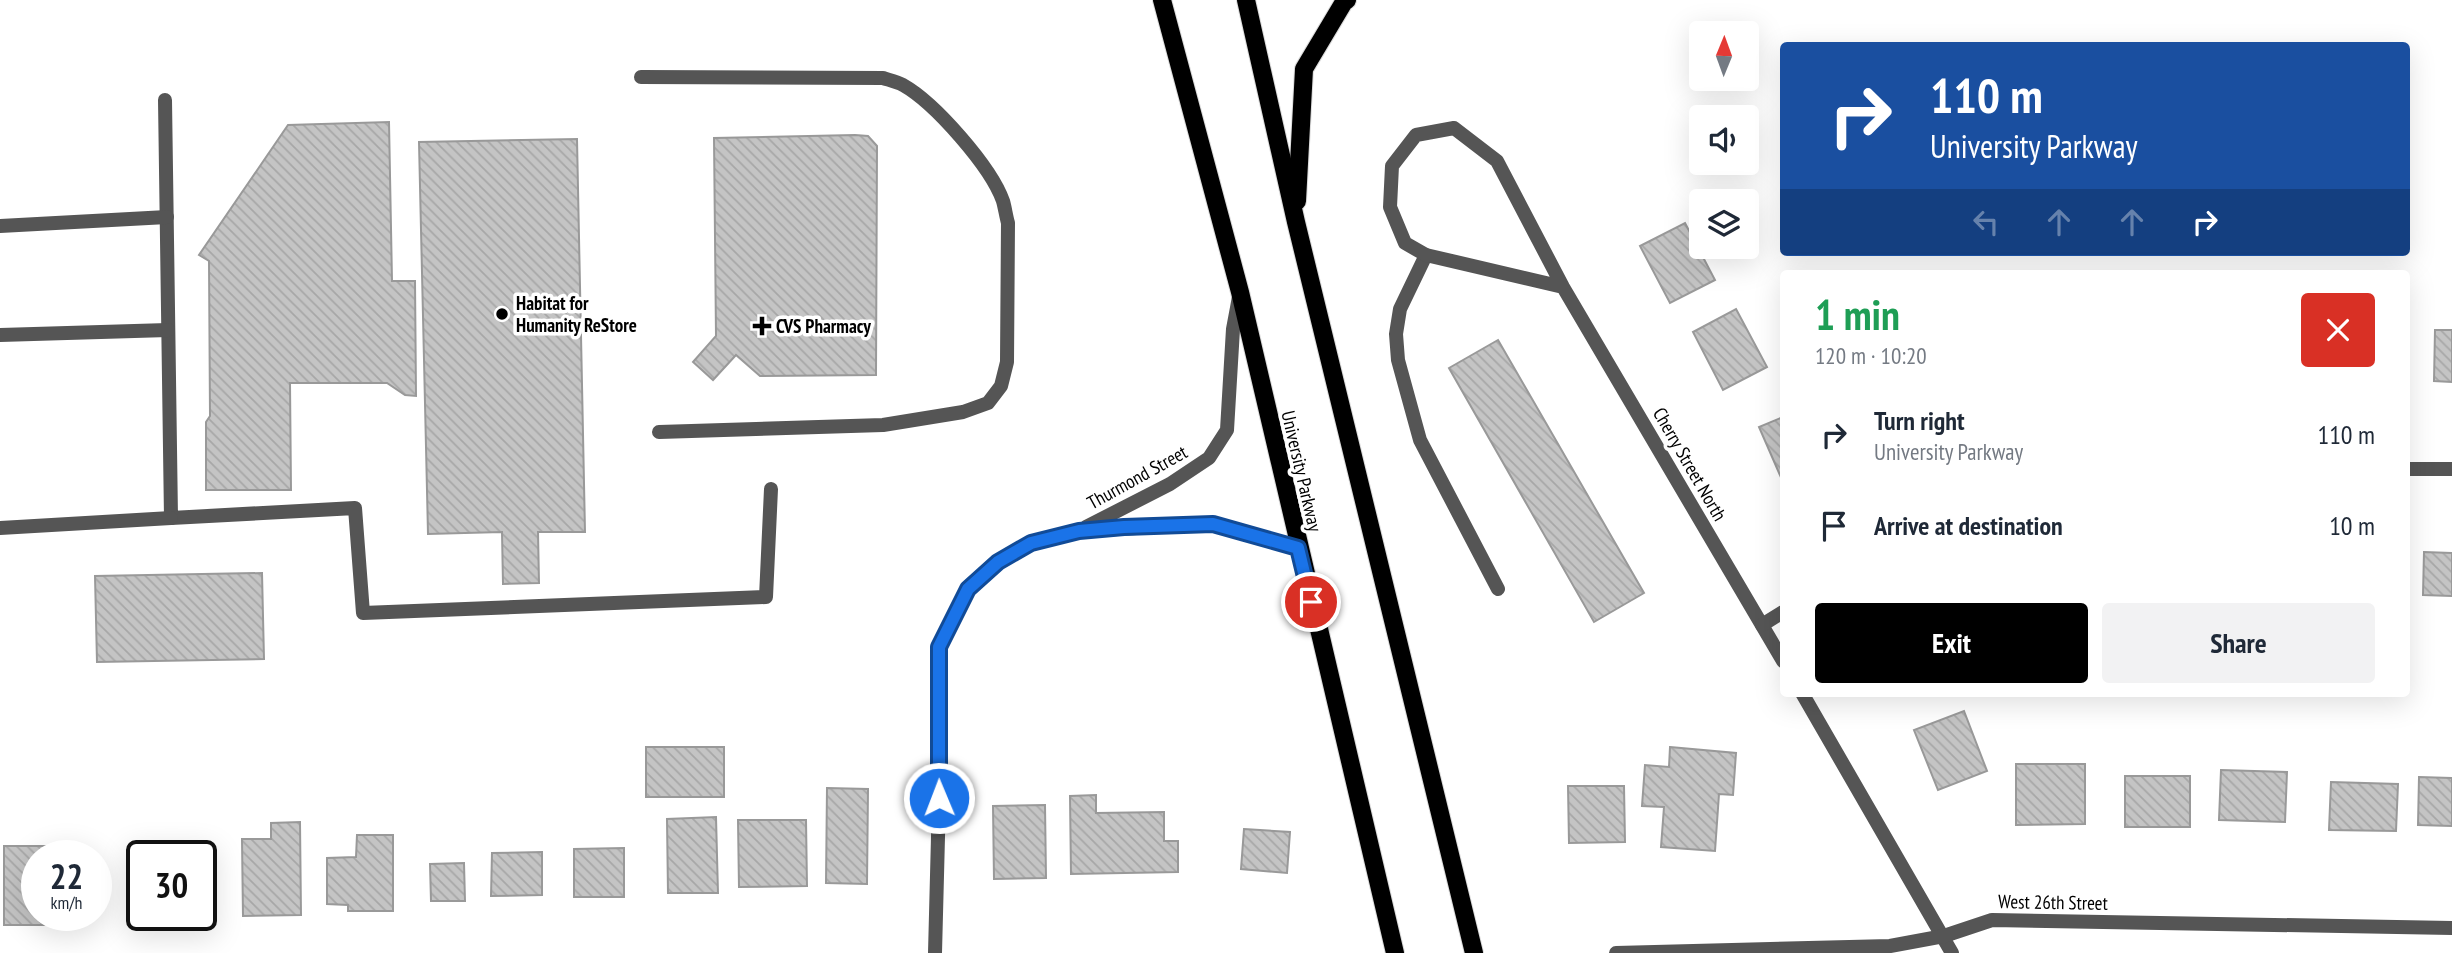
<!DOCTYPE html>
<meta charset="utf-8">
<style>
:root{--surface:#fff;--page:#f2f2f3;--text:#1f2937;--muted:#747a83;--accent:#000}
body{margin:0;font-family:"PT Sans Narrow",sans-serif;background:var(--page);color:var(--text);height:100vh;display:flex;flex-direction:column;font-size:26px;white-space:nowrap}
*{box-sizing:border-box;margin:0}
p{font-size:23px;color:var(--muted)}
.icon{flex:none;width:38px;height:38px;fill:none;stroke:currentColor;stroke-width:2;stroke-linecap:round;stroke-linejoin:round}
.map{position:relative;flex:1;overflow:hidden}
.sheet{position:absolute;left:1780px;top:270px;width:630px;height:427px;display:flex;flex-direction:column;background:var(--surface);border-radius:7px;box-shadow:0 7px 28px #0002}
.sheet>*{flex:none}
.top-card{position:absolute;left:1780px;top:42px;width:630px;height:214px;border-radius:7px;box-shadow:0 7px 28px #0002;background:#1a4fa0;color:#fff;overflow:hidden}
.needle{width:46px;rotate:1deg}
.tools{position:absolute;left:1689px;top:21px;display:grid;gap:14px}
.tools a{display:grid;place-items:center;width:70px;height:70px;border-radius:7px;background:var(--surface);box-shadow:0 7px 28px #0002;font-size:35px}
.speed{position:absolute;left:21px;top:840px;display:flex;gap:14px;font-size:35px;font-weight:700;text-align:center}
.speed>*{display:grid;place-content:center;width:91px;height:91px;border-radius:50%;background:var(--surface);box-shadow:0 7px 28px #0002;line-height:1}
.speed small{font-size:18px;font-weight:400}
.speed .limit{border:4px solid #111;border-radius:10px;background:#fff;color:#111}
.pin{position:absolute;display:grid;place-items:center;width:60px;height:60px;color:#fff;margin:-30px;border:4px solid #fff;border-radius:50%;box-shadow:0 2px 7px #0007}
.me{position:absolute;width:77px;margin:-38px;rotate:359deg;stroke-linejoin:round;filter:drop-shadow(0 0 5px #0008)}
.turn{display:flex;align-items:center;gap:24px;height:147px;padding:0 35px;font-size:32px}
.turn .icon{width:91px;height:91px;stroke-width:2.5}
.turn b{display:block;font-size:49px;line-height:60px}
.lanes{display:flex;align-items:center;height:66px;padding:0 35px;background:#0003;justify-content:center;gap:35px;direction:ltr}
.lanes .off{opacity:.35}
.round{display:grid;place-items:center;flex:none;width:74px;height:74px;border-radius:7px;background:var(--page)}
.overview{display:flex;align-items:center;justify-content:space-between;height:119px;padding:0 35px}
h1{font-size:42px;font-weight:700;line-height:52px;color:#1e9e55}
.button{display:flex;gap:14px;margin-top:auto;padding:14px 35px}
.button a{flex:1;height:80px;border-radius:7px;background:var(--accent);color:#fff;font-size:28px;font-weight:700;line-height:80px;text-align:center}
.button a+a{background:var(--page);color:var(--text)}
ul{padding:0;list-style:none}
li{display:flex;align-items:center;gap:21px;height:91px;padding:0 35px}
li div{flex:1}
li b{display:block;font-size:26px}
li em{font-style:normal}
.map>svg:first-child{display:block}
.building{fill:url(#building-back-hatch);stroke:#999;stroke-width:2}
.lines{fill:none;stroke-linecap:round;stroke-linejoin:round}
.primary-casing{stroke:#dbdbdb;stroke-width:20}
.lane{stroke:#555;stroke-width:14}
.street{stroke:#555;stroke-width:14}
.primary{stroke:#000;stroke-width:18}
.route-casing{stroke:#114b97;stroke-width:18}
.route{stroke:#1a73e8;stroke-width:12}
.poi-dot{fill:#000;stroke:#fff;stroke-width:2.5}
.labels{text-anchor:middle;stroke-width:7;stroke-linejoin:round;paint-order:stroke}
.poi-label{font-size:19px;font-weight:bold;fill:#000;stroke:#fff;text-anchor:start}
.street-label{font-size:19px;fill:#000;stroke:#fff}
</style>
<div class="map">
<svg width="2452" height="953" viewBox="0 0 2452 953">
<defs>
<pattern id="building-back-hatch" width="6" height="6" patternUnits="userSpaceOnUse" patternTransform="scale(1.75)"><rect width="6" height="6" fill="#c4c4c4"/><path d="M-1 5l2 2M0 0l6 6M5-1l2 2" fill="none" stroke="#a7a7a7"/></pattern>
</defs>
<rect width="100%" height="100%" fill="#fff"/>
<g class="building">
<polygon points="389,122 392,281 415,281 416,396 405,395 387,383 290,383 291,490 206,490 206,422 210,416 209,261 199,255 288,125"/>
<polygon points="855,135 868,136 877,146 876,375 760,376 736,355 713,380 693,362 716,336 714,138"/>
<polygon points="577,139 585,532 538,532 539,583 503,584 502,532 428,534 419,142"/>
<polygon points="1685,223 1715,280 1670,303 1640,246"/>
<polygon points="1736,309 1767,367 1723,390 1693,332"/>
<polygon points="2435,330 2452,330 2452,382 2434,381"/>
<polygon points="1498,340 1644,593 1594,622 1449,368"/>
<polygon points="1783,417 1783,482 1759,427"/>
<polygon points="2424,552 2452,553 2452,596 2423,595"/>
<polygon points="262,573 264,659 97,662 95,576"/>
<polygon points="1964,711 1987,771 1938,790 1914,730"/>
<rect x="646" y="747" width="78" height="50"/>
<polygon points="1670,747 1736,753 1733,795 1719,794 1715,851 1661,847 1664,807 1642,806 1645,765 1669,767"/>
<polygon points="2016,764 2085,764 2085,824 2016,825"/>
<polygon points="2221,770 2287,772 2285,822 2219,820"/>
<rect x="2125" y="776" width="65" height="51"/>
<polygon points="2419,777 2452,778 2452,826 2418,825"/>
<polygon points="2331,782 2398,784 2396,831 2329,830"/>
<polygon points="1568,786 1624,786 1625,842 1569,843"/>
<polygon points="827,788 868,789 867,884 826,883"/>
<polygon points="1096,795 1096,813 1164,812 1164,841 1178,841 1178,872 1071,874 1070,796"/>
<polygon points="1045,805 1046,878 994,879 993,806"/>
<polygon points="716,817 718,893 668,893 667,819"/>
<polygon points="738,820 806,820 807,886 739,887"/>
<polygon points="300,822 301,915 243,916 242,839 271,839 271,823"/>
<polygon points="1244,829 1290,832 1287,873 1241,869"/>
<polygon points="357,835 393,835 393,911 348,911 348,905 327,904 327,858 356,857"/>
<polygon points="4,846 52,846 52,856 37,856 37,915 52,915 52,925 4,925"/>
<polygon points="624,848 624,897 574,897 574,849"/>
<polygon points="542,852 542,895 491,896 492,853"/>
<polygon points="464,863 465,901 431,901 430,864"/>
</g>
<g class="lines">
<defs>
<g id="primary">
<polyline points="1162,0 1240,292 1395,953"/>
<polyline points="1246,0 1296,222 1474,953"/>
<polyline points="1297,201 1304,69 1344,2 1347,0"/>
</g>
</defs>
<use href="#primary" class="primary-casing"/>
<g class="lane">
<path d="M641,77L883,78C889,80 897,82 903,85C935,103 991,167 1003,201C1005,208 1006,216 1008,223L1007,362L1001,386L988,403L963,412L883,425L659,432"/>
<polyline points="165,100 171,518 355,508 363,613 766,597 771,489"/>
<polyline points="0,226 167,217"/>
<polyline points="1426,255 1400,309 1396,334 1398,360 1420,440 1498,589"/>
<polyline points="0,335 168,330"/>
<polyline points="0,528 171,518"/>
</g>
<g class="street">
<polyline points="1563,287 1426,255 1405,243 1390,207 1392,166 1416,135 1454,128 1497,161 1563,287 1783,661"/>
<polyline points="2406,469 2452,469"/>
<polyline points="1086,527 1170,484 1209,458 1227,430 1233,329 1239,297"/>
<polyline points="1762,625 1783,612"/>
<polyline points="1802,693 1952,953"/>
<polyline points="935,953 939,798 939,647 968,589 998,562 1031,543 1079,531 1213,524 1298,548"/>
<polyline points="1616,953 1890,946 1944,936 1992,920 2452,928"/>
</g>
<use href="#primary" class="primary"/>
</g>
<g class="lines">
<defs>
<polyline id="route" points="939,798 939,647 968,589 998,562 1031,543 1079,531 1124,527 1213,524 1298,548 1311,602"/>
</defs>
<use href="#route" class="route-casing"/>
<use href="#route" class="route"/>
</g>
<g class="poi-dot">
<circle cx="502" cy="314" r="7"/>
<path d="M758.5 315.5h7v7h7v7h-7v7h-7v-7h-7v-7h7z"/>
</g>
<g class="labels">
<g class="poi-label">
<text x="516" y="310">Habitat for<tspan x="516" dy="22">Humanity ReStore</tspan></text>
<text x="776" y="333">CVS Pharmacy</text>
</g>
<g class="street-label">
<text transform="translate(1690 464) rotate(60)" y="7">Cherry Street North</text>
<text transform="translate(1302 471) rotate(77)" y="7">University Parkway</text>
<text transform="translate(1137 477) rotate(-29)" y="7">Thurmond Street</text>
<text transform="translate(2053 902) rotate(1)" y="7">West 26th Street</text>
</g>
</g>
</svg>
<div class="tools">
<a><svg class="needle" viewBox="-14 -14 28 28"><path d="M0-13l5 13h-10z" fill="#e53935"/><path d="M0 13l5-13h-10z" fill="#747a83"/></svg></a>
<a><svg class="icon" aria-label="sound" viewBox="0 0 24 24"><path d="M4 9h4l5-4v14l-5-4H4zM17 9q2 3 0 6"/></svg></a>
<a><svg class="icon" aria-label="layers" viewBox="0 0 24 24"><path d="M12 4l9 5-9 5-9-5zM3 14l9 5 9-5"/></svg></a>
</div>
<div class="speed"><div>22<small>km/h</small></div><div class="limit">30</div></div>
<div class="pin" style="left:1311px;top:602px;background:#d93025"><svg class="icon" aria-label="arrive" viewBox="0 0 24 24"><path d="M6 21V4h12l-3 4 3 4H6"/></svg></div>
<svg class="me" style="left:939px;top:798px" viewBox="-20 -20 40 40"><circle r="17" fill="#1a73e8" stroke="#fff" stroke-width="3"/><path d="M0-11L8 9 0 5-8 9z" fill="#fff"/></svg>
<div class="top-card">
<div class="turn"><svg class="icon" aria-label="right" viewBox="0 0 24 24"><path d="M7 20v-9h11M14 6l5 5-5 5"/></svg><div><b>110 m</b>University Parkway</div></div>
<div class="lanes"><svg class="icon off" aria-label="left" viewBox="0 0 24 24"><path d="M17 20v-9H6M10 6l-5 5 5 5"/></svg><svg class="icon off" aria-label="ahead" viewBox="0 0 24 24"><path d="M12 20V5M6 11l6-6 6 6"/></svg><svg class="icon off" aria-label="ahead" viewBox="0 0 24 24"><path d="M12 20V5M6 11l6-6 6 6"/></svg><svg class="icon" aria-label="right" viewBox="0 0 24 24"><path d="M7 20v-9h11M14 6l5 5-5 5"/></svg></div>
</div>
<section class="sheet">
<div class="overview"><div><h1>1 min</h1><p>120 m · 10:20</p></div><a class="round" style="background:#d93025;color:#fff"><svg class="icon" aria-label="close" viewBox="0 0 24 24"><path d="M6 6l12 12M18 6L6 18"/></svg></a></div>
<ul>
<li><svg class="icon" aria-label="right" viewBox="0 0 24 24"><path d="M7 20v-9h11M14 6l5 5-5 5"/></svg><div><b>Turn right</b><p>University Parkway</p></div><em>110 m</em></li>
<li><svg class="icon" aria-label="arrive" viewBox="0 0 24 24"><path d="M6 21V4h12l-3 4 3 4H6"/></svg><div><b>Arrive at destination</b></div><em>10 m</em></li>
</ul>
<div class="button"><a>Exit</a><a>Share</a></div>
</section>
</div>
